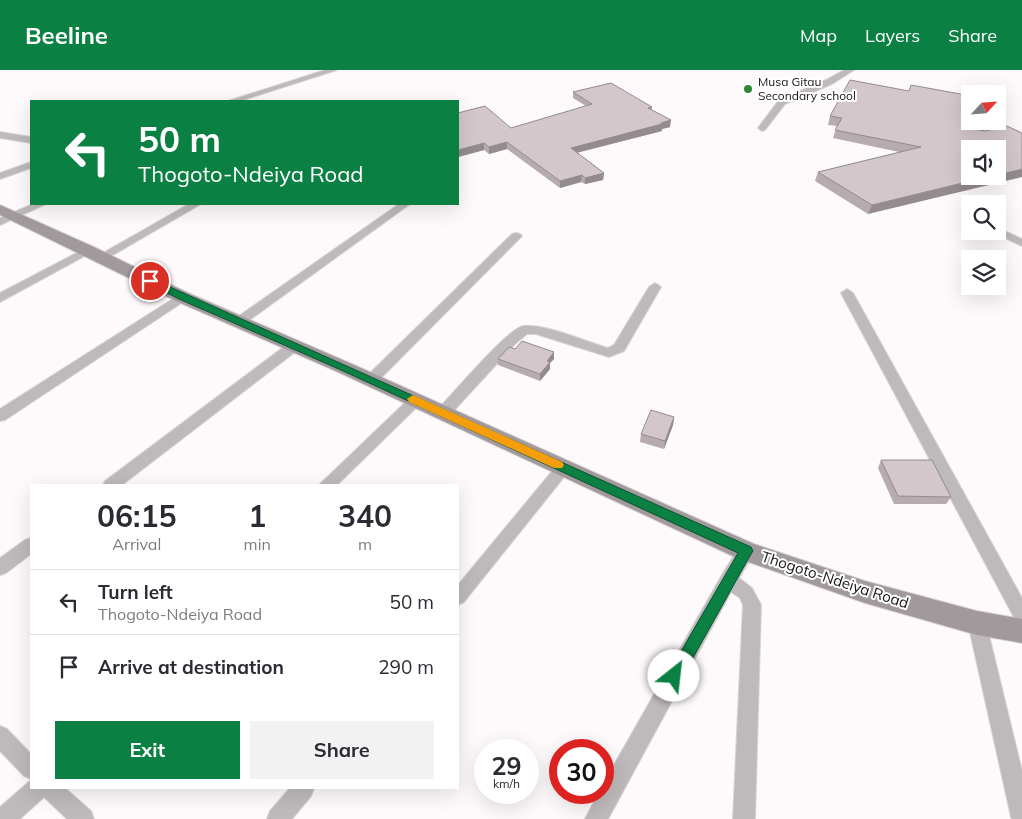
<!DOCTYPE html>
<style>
:root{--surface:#fff;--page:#f2f2f3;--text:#2b2b33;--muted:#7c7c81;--line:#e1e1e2;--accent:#0b8043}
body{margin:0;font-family:Mulish,sans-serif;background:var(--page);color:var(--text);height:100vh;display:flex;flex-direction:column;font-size:19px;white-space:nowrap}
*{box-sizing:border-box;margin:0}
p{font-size:16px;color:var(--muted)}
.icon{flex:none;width:28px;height:28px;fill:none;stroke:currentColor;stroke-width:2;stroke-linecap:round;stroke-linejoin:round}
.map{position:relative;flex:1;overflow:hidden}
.details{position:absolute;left:30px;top:414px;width:429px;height:305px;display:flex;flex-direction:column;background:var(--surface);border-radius:0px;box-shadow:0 5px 20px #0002}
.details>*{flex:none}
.hud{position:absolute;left:30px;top:30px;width:429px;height:105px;border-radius:0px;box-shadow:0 5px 20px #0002;background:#0b8043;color:#fff;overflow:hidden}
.needle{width:32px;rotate:64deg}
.buttons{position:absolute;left:961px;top:15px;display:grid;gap:10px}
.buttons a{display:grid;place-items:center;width:45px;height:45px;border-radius:0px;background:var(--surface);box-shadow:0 5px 20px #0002;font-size:25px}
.speed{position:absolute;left:474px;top:669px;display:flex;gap:10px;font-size:25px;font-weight:700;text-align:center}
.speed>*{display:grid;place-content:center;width:65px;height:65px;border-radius:50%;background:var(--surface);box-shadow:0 5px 20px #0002;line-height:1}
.speed small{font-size:12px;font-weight:400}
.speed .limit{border:8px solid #d22;background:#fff;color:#111}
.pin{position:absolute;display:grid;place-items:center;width:42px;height:42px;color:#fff;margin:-21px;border:2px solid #fff;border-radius:50%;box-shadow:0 1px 5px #0007}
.me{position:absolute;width:55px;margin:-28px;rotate:29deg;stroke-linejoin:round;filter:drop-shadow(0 0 4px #0008)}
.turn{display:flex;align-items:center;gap:18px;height:105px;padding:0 25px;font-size:22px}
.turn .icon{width:65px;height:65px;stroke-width:2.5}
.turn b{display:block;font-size:35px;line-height:42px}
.eta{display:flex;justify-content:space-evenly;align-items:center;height:85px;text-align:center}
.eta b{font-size:30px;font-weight:700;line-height:35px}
.action{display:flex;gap:10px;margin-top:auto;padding:10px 25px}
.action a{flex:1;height:58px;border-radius:0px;background:var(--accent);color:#fff;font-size:20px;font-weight:700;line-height:58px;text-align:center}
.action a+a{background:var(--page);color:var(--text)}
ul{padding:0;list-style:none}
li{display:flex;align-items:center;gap:15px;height:65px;padding:0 25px;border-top:1px solid var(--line)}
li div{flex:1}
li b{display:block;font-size:19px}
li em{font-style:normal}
header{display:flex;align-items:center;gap:30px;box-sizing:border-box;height:70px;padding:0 25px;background:var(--accent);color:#fff}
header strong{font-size:24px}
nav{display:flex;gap:28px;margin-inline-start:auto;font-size:18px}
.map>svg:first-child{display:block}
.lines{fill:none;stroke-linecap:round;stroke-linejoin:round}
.street-casing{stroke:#d9d5d6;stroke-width:2}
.secondary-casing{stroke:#d9d5d6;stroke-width:2}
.street{fill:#beb9bb;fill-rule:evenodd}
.secondary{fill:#a1999c;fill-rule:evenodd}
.wall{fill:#b6abaf}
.shaded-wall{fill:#948b8e}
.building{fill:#d4c7cb;stroke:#948b8e}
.route{fill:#0b8043;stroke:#07532c}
.slow{fill:#f59e0b}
.poi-dot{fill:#2f8737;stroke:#fff;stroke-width:2}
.labels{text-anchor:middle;stroke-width:4;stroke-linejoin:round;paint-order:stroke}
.far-poi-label{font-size:12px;fill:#191516;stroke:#fff;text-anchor:start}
.street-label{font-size:15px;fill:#191516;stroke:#fff}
</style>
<header>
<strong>Beeline</strong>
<nav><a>Map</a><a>Layers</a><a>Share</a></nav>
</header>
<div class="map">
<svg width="1022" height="749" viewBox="0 0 1022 749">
<rect width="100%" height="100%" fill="#fef9fb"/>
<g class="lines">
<defs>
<g id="street">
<polygon points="325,0 337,0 240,31 228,31"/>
<polygon points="844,0 854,0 832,14 785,34 765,60 762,61 758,58 779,30 826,10"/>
<polygon points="0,62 31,67 31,73 0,68"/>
<polygon points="31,92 31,98 0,109 0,103"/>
<polygon points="33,134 46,134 0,155 0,148"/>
<polygon points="189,134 201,134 106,189 98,189 96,187"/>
<polygon points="399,134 410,134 244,254 236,254 234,251 236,248"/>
<polygon points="998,158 1022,169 1022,176 990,161 998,161"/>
<polygon points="516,163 520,164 522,166 520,168 376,313 366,313 364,310 366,307 512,164"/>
<polygon points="88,177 92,178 94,180 92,182 0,232 0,223"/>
<path d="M655,213L661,217L624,281L609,287L536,264H527L515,274L448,347H438L436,343L438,339C452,325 507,259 523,256C543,253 587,272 608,278L614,275L649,217Z"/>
<polygon points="847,219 853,223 1022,528 1022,553 1016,551 841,223"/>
<polygon points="182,223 188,227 186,230 5,350 0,351 0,339"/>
<polygon points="294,272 301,276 299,279 122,415 103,415 105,411 289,273"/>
<polygon points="416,325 421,327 423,330 421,333 337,415 319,415 411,327"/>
<polygon points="563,392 568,394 571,398 568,402 464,532 458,535 458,515 558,394"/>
<polygon points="31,468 31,484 6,503 0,505 0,488 25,470"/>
<polygon points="746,474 752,476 755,481 739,508 752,518 761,535 755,749 733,749 743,535 740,528 731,522 608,749 585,749 599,722 602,722 602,716 722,505 740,476"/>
<polygon points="977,545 984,547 986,553 1022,701 1022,749 1012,749 1011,747 968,553 970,547"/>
<polygon points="0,656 7,659 31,684 31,709 24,706 0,681"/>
<polygon points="31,710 31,718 65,718 91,741 94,749 67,749 44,727 20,749 0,749 0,737"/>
<polygon points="290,718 314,718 311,726 292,749 267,749 270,741"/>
</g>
<polygon id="secondary" points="0,135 94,177 188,223 352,294 754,474 865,511 977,541 1022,549 1022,573 977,565 865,533 737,488 338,302 176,231 0,145"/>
</defs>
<use href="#street" class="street-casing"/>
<use href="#secondary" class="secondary-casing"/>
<use href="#street" class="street"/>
<use href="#secondary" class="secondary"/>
</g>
<g class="wall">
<polygon points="909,21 966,25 868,144 815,111 818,102 899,82 833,68 837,56 828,55 830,46"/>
<polygon points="573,22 652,37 652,40 670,57 662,59 662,61 577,83 604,103 603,110 585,114 581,112 560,118 507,79 489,84 484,80 458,87 511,58 586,36 573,28"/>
<polygon points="515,279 554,282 554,289 550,293 550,299 540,311 498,295 498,289"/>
<polygon points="674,347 673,355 664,379 640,372 641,364"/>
<polygon points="881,390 951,427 946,434 894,434 878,398"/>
</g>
<g class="shaded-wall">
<polygon points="671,50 670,57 662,59 662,61 571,84 571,78"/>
<polygon points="507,72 507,79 489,84 489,77"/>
<polygon points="484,73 484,80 458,87 458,80"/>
<polygon points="1022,99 1022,107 868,144 872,135 991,106 998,106 998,105"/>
<polygon points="604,103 603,110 585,114 585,108"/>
<polygon points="582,105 581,112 560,118 560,111"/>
<polygon points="554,282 554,289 550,293 550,299 540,311 540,304 547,291"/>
<polygon points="674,347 673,355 664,379 665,371"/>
</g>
<g class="building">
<polygon points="850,10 909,21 911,15 966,25 961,41 966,42 962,57 985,61 1007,56 1022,63 1022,99 998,105 998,79 970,79 970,106 991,106 872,135 818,102 921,77 835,60 842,48 830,46"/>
<polygon points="611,13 652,37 648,38 671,50 661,53 662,54 571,78 604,103 585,108 582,105 560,111 507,72 489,77 484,73 458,80 458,43 485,36 511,58 592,34 573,22"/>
<polygon points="522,271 554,282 547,291 550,292 540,304 498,289 509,277 515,279"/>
<polygon points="651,340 674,347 665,371 641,364"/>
<polygon points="881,390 932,390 951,427 898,426"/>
</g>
<polygon class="route" points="150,208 751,477 753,481 751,484 680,611 674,613 669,611 667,606 669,602 738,483 341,300 179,229 147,213 147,209"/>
<polygon class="slow" points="413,325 562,392 564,395 562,398 554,398 409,332 407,329"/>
<circle class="poi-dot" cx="748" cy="19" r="5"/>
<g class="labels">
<g class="far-poi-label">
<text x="758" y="16">Musa Gitau<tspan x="758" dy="14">Secondary school</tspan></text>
</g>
<g class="street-label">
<text transform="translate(835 510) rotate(18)" y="5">Thogoto-Ndeiya Road</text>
</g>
</g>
</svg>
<div class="buttons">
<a><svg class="needle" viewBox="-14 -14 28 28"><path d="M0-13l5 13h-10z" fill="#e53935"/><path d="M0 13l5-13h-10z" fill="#7c7c81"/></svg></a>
<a><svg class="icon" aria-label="sound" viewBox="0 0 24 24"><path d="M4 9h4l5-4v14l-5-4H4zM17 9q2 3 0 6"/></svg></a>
<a><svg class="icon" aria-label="search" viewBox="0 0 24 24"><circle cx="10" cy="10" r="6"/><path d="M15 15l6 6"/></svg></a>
<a><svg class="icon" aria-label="layers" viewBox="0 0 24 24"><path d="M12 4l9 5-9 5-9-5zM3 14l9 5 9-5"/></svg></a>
</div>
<div class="speed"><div>29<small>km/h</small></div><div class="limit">30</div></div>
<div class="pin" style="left:150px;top:211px;background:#d93025"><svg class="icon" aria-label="arrive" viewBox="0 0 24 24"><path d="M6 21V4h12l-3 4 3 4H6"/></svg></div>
<svg class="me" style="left:674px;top:606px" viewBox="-20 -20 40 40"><circle r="19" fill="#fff"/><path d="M0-13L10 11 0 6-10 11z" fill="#0b8043"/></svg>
<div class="hud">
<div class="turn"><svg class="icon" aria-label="left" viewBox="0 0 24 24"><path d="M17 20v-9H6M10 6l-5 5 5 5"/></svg><div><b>50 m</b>Thogoto-Ndeiya Road</div></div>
</div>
<section class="details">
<div class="eta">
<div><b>06:15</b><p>Arrival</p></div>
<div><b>1</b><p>min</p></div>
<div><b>340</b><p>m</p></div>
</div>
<ul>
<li><svg class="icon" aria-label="left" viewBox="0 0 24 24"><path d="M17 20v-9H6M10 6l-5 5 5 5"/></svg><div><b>Turn left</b><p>Thogoto-Ndeiya Road</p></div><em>50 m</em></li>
<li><svg class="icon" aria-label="arrive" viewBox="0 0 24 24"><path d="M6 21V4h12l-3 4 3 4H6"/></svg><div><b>Arrive at destination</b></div><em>290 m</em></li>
</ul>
<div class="action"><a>Exit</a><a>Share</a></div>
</section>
</div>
